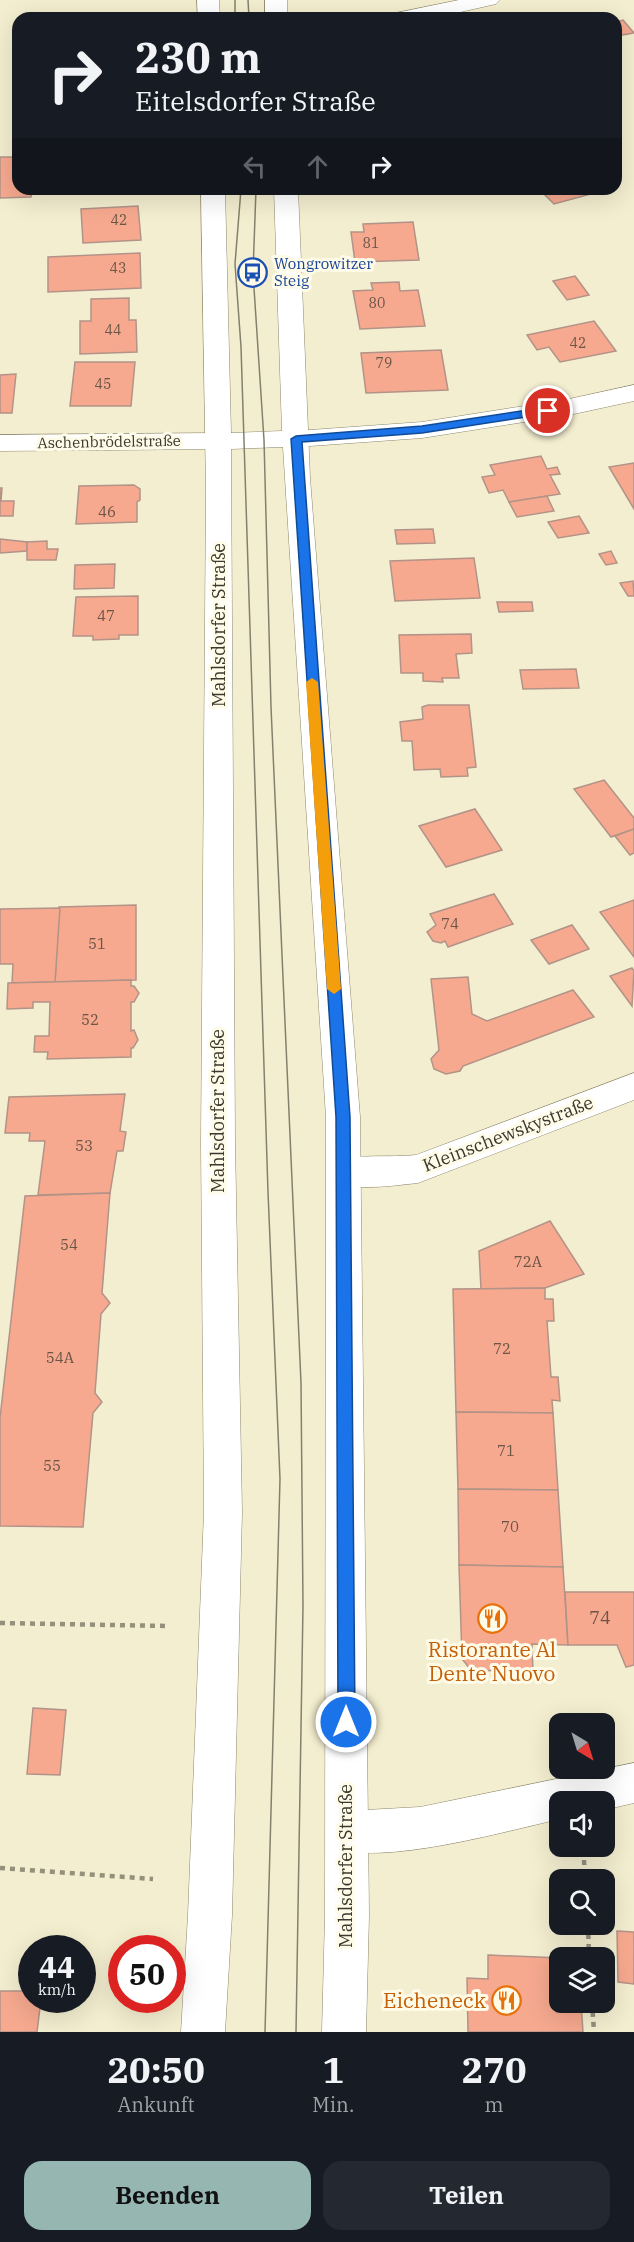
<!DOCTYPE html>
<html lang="de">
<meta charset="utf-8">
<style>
:root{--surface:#171b24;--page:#242831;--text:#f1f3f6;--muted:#9ea1a6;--accent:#96b6b2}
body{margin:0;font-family:"IBM Plex Serif",serif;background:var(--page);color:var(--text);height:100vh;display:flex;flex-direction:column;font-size:22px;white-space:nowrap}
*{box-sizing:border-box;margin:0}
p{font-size:20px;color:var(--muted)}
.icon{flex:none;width:33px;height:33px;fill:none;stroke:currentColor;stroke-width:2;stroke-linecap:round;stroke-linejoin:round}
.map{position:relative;height:2032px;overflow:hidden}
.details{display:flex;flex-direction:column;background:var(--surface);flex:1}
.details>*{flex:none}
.top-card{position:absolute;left:12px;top:12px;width:610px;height:183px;border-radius:18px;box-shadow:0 6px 24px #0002;background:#171b24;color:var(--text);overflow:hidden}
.needle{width:39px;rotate:142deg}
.fabs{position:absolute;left:549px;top:1713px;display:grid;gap:12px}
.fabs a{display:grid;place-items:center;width:66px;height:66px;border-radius:12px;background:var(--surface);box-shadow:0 6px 24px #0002;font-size:30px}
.speed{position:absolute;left:18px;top:1935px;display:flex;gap:12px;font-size:30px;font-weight:700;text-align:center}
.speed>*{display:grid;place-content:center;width:78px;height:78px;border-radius:50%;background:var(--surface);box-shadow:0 6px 24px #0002;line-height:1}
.speed small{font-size:15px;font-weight:400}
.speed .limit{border:9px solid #d22;background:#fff;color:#111}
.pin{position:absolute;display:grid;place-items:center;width:51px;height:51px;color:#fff;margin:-26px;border:3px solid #fff;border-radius:50%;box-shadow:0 2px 6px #0007}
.me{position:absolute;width:66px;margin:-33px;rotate:0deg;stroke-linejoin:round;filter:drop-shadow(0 0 4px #0008)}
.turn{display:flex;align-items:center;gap:21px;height:126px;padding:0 24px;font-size:27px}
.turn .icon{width:78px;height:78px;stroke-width:2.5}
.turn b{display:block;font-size:42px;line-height:51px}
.lanes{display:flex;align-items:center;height:57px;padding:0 24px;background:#0003;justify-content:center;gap:30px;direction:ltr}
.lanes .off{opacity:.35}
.eta{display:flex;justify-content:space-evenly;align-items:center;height:102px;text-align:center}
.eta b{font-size:36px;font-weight:700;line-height:42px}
.button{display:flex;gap:12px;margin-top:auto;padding:12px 24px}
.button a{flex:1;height:69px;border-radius:18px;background:var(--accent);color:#111;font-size:24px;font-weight:700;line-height:69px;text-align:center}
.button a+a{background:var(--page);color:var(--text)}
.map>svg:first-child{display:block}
.building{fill:#f6a98f;stroke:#b29388;stroke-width:1.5}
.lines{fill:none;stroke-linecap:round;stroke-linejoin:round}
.minor-casing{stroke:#8d876c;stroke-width:1}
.secondary-casing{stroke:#8d876c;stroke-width:1}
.path{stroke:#94907c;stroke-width:4.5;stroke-dasharray:5 5;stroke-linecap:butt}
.minor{fill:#fff;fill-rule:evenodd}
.secondary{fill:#fff;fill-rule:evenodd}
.tram{stroke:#83806d;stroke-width:1.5}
.route{fill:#1a73e8;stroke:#114b97;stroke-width:1.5}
.slow{fill:#f59e0b}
.labels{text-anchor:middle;stroke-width:6;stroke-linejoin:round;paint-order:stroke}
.far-number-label{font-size:14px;fill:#6a5546}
.far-transit-label{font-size:15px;fill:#164399;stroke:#fffbe9;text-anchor:start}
.far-street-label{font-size:15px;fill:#3b392d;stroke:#fffbe9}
.number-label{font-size:15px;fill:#6a5546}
.street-label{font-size:18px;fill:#3b392d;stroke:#fffbe9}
.near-number-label{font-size:18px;fill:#6a5546}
.near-food-label{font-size:21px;fill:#c56008;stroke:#fffbe9}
</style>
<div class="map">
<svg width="634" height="2032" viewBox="0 0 634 2032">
<rect width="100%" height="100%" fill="#f4eed0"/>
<g class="building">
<polygon points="623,20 634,33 616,36 616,22"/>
<polygon points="0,157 18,157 18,189 32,189 31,197 0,198"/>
<polygon points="77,189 139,189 139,193 77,194"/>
<polygon points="539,189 585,189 591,194 554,204"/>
<polygon points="138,206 141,240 83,243 81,209"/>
<polygon points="413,222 419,260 355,262 351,232 364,232 363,224"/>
<polygon points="140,253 141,288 48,292 48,257"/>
<polygon points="575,276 589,295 567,300 553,281"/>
<polygon points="399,282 400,291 418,290 425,326 360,329 353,291 373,290 371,283"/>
<polygon points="129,298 129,320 136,320 137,352 80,354 80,321 91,321 91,299"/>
<polygon points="594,321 616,351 560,362 549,347 537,350 527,335"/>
<polygon points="441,350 448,390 366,393 361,353"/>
<polygon points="75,362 135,362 131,406 70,406"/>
<polygon points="16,374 12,413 0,413 0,375"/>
<polygon points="541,456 547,469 557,467 560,474 550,475 560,494 509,502 503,490 489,493 482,477 495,475 490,465"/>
<polygon points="634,463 634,509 609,467"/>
<polygon points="134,485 140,489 140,500 137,502 137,522 76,524 79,486"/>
<polygon points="0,488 2,488 1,501 14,501 13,516 0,516"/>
<polygon points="547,496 554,511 517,517 509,502"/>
<polygon points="579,516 589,533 558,538 548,522"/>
<polygon points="433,529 435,543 397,544 395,530"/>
<polygon points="0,539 27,542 27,551 0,553"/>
<polygon points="47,541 47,549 58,549 56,560 27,560 27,542"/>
<polygon points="611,551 617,563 606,565 599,554"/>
<polygon points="474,558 480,598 395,601 390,561"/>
<polygon points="115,564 114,588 74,589 75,565"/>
<polygon points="633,581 634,596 628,596 620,583"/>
<polygon points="138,596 138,635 119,635 119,639 93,640 93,636 73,636 76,597"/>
<polygon points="497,602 532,602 533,611 499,612"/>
<polygon points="471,634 472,653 456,654 459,678 442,678 443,682 423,681 423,673 401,673 399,635"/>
<polygon points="576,669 579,688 523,689 520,670"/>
<polygon points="428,705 469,705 476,767 467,768 468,776 441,777 440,769 414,770 412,741 402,741 400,722 423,719 422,707"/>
<polygon points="604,780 634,818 634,829 611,837 574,789"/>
<polygon points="475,809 502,850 446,867 419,826"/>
<polygon points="634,829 634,853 630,855 615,836"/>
<polygon points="494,894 513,924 448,947 445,941 441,943 433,941 427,932 436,925 430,914"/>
<polygon points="634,900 634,957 600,912"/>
<polygon points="136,905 136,980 55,982 59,907"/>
<polygon points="60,908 55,982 12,983 13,964 0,964 0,909"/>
<polygon points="572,925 589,949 549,964 531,940"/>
<polygon points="632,968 634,971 632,1006 610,976"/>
<polygon points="468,977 472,1014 487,1021 573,990 594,1017 463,1066 460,1071 446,1074 434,1069 431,1059 439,1050 431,979"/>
<polygon points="131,980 131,986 134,986 139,993 134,1002 131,1002 131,1031 134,1030 138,1040 133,1048 131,1048 131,1057 47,1059 48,1052 34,1052 35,1036 49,1036 50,1002 33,1002 33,1008 7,1009 8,983"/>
<polygon points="125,1094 120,1131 126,1132 123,1151 117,1151 110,1193 38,1195 45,1141 29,1141 30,1133 5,1133 9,1097"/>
<polygon points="110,1193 102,1293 110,1303 101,1314 95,1393 102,1402 93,1413 83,1527 0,1526 0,1418 25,1196"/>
<polygon points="550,1221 584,1274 545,1288 481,1289 479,1251"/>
<polygon points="545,1288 545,1299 553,1299 554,1321 547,1321 551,1377 558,1377 560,1401 552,1400 553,1413 456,1412 453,1289"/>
<polygon points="456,1412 553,1413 558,1490 458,1489"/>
<polygon points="458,1489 558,1490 563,1567 459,1565"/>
<polygon points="459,1565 563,1567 568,1645 532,1644 533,1672 471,1670 462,1659"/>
<polygon points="565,1592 634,1592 634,1665 626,1667 617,1645 568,1645"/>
<polygon points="33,1708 66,1710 60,1775 27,1774"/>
<polygon points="617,1931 634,1932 634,1984 618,1982"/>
<polygon points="488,1955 560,1958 560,2002 581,2002 583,2032 468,2032 467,1978 488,1979"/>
<polygon points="0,1991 32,1991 32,2000 41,2000 37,2032 0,2032"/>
</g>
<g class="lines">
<defs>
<g id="minor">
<polygon points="459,0 500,0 496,4 434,18 393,18 396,13"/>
<polygon points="634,385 634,401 569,415 422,438 296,447 287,445 283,439 287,433 296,431 422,422 569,399"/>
<polygon points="218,433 227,435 231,441 227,447 218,449 0,451 0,435"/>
<path d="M634,1073V1100L418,1183C390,1186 358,1191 332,1182L327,1172L332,1162C358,1153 389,1158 416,1155Z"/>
<path d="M634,1763V1803L604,1810V1802H560V1819C506,1831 380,1867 332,1847L326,1832L332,1817L347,1811L420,1807Z"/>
</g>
<g id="secondary">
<polygon points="197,0 219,0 220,18 198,18"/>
<rect x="265" y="0" width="22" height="18"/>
<polygon points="201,189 225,189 231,433 282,431 274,189 298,189 310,478 360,1117 369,1915 366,2032 322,2032 325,1915 326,1117 283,447 231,449 235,1142 242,1512 232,1915 225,2032 181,2032 188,1915 204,1512 201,1142 206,490"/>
</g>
</defs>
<use href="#minor" class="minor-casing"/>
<use href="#secondary" class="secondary-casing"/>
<g class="path">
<polyline points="0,1623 167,1626"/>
<polyline points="584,1860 585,1880"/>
<polyline points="0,1868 153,1879"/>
<polyline points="588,1924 589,1958"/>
<polyline points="592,2002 594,2032"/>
</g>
<use href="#minor" class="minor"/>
<use href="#secondary" class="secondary"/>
<g class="tram">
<polyline points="235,0 235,18"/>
<polyline points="248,0 249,18"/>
<polyline points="241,189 235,264 241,347 268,1192 280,1479 265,2032"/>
<polyline points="256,189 253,273 264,440 271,707 301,1383 303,1606 296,2032"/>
</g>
</g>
<polygon class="route" points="548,407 553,411 552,413 422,433 302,442 350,1117 355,1722 352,1728 346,1730 340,1728 338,1722 336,1117 291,439 296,436 422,426"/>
<polygon class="slow" points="312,678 318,682 341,989 334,994 327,989 306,682"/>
<defs>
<symbol id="bus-ring" viewBox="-11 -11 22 22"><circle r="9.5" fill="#fffbe9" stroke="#1a4fb4" stroke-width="1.5"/><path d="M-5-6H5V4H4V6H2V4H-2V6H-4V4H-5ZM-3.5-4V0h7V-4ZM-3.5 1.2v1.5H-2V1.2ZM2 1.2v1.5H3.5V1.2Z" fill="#1a4fb4"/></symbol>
<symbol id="restaurant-ring" viewBox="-11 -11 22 22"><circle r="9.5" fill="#fffbe9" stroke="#e8710a" stroke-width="1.5"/><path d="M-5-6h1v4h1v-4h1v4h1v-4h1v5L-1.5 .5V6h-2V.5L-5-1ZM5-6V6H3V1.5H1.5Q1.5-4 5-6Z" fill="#e8710a"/></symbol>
</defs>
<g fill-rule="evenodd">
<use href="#bus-ring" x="236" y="256" width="33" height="33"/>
<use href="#restaurant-ring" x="476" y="1602" width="33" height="33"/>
<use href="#restaurant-ring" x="490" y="1984" width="33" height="33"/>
</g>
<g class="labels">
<g class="far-number-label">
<text x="119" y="225">42</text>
<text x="371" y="248">81</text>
<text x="118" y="273">43</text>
<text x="377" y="308">80</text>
<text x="113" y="335">44</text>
<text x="578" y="348">42</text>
<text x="384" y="368">79</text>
<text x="103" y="389">45</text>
</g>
<g class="far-transit-label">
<text x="274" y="269">Wongrowitzer<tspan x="274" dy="17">Steig</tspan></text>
</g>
<g class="far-street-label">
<text transform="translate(109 442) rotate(-1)" y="5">Aschenbrödelstraße</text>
</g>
<g class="number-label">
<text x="107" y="517">46</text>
<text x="106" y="621">47</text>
<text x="450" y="929">74</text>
<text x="97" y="949">51</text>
<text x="90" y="1025">52</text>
<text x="84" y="1151">53</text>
<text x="69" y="1250">54</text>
<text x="528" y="1267">72A</text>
<text x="502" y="1354">72</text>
<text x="60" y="1363">54A</text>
<text x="506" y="1456">71</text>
<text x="52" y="1471">55</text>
<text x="510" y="1532">70</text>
</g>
<g class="street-label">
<text transform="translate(219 625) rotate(-90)" y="6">Mahlsdorfer Straße</text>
<text transform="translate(218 1111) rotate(-90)" y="6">Mahlsdorfer Straße</text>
<text transform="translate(508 1134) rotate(-21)" y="6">Kleinschewskystraße</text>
<text transform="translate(346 1866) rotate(-90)" y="6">Mahlsdorfer Straße</text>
</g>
<g class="near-number-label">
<text x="600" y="1624">74</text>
</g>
<g class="near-food-label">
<text x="492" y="1657">Ristorante Al<tspan x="492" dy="24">Dente Nuovo</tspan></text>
<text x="486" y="2008" text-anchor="end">Eicheneck</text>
</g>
</g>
</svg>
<div class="fabs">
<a><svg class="needle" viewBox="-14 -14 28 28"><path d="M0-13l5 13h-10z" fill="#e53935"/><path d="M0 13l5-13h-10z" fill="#9ea1a6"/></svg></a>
<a><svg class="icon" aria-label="sound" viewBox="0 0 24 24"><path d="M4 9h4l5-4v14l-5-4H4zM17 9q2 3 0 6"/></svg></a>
<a><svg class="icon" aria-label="search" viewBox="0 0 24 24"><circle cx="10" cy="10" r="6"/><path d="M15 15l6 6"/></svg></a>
<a><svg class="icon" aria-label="layers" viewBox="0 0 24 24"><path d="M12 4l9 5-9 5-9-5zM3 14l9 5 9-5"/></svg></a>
</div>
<div class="speed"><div>44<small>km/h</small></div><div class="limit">50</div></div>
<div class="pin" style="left:548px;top:411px;background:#d93025"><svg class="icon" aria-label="arrive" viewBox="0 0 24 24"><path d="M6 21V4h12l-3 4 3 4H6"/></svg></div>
<svg class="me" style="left:346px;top:1722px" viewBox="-20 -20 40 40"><circle r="17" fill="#1a73e8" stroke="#fff" stroke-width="3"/><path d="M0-11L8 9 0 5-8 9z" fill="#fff"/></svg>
<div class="top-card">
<div class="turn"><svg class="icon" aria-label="right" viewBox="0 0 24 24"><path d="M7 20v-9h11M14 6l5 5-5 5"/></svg><div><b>230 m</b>Eitelsdorfer Straße</div></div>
<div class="lanes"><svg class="icon off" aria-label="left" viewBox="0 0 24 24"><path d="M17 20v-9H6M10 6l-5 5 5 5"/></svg><svg class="icon off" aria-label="ahead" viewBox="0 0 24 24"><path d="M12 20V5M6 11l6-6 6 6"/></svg><svg class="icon" aria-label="right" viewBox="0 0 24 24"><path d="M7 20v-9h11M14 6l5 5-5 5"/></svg></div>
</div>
</div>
<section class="details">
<div class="eta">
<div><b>20:50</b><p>Ankunft</p></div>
<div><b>1</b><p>Min.</p></div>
<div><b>270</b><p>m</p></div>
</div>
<div class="button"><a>Beenden</a><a>Teilen</a></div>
</section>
